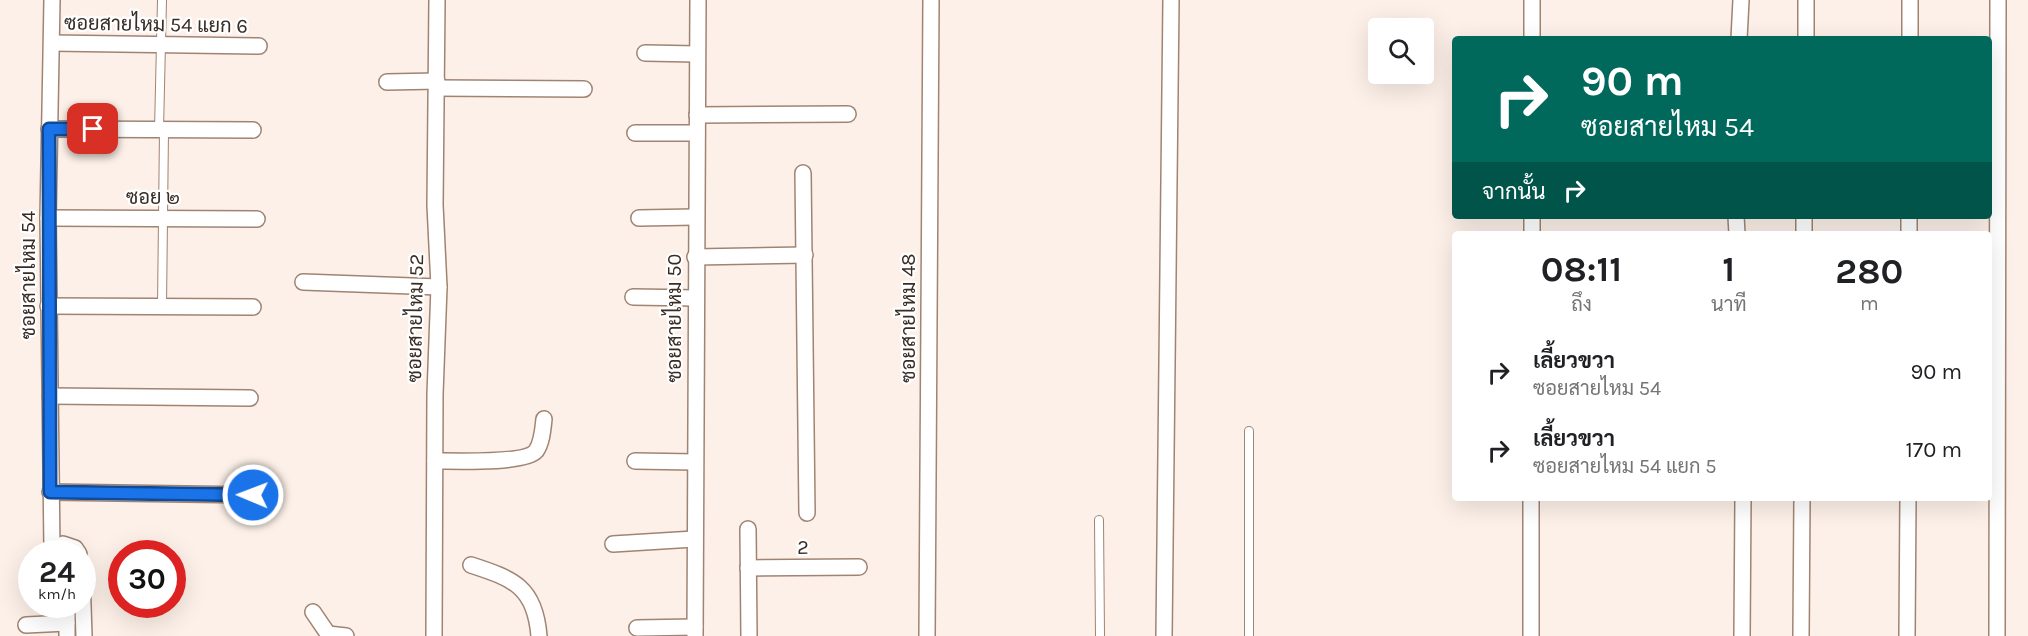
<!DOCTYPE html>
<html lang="th">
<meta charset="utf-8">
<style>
:root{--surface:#fff;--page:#f6f6f6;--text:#202124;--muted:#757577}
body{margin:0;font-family:Karla,Sarabun,sans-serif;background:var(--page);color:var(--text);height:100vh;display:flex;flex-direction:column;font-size:22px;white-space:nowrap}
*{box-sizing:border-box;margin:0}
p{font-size:20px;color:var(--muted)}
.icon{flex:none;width:33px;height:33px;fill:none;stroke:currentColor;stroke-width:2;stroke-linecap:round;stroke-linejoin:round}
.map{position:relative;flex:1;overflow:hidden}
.panel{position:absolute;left:1452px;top:231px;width:540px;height:270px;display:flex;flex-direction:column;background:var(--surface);border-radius:6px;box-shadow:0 6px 24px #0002}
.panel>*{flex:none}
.banner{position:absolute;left:1452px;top:36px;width:540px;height:183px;border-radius:6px;box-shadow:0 6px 24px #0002;background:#00695c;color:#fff;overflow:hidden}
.controls{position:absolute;left:1368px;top:18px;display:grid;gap:12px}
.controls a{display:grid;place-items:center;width:66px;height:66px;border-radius:6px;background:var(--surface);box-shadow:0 6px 24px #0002;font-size:30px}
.speed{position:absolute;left:18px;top:540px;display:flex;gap:12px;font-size:30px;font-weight:700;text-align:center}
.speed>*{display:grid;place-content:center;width:78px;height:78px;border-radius:50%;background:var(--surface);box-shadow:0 6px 24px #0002;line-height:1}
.speed small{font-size:15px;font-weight:400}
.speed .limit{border:9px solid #d22;background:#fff;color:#111}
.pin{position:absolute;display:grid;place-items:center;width:51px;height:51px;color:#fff;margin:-26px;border-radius:12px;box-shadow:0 3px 9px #0006}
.me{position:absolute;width:66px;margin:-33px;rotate:271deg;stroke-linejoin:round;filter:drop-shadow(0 0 4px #0008)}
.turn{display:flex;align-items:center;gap:21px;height:126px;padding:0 30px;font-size:27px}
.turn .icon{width:78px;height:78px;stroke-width:2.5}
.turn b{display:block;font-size:42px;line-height:51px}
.then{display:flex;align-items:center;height:57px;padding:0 30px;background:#0003;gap:12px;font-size:22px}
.eta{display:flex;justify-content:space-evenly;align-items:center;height:102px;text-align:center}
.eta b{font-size:36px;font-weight:700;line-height:42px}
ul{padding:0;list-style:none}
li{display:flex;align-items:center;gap:18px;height:78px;padding:0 30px}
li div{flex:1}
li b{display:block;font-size:22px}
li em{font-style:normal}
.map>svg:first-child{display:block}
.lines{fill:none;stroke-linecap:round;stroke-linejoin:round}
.service-casing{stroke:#a08473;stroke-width:10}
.minor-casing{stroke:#a08473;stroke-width:18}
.service{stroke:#fff;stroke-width:8}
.minor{stroke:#fff;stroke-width:15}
.route-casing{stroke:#114b97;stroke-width:15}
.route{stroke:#1a73e8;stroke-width:10}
.labels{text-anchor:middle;stroke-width:4.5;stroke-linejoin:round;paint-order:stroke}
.street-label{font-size:20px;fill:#382c25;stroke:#fff}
</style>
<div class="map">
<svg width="2028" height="636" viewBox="0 0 2028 636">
<rect width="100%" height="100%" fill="#fcf0e8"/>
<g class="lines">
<defs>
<g id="service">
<polyline points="159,130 162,0"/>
<polyline points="162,306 164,130"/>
<polyline points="1249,431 1249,636"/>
<polyline points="1099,520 1100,636"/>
</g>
<g id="minor">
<polyline points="1532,39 1532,0"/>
<polyline points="1739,39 1741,0"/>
<polyline points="1806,39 1806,0"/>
<polyline points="1910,39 1910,0"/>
<polyline points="52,43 259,46"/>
<polyline points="645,53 697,54"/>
<polyline points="387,82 437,81"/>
<polyline points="437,88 584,89"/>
<polyline points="697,115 848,114"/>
<polyline points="49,129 253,130"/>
<polyline points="635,133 697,133"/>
<polyline points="803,173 807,513"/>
<polyline points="1736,216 1737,234"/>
<polyline points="48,218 257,219"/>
<polyline points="639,218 695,217"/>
<polyline points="1532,234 1532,216"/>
<polyline points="1804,234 1804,216"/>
<polyline points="1909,234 1909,216"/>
<polyline points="695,257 805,255"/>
<polyline points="303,282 439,287"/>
<polyline points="633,297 695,298"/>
<polyline points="48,306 253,307"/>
<polyline points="50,396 250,398"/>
<path d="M435,461C453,461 525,464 536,451C542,443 543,428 544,419"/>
<polyline points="635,461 695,462"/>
<polyline points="50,492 253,495"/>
<polyline points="748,529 749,636"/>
<polyline points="613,544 694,539"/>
<polyline points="52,550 48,218 52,0"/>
<polyline points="51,554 63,544 75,548 79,554"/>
<path d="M471,565C514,579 535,587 539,636"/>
<polyline points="748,568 859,567"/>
<polyline points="82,576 84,636"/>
<polyline points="313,612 328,634 346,636"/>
<polyline points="26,625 67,623"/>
<polyline points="637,628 695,627"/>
<polyline points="67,636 67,604"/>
<polyline points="434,636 435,394 439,287 435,205 437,0"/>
<polyline points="695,636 698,0"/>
<polyline points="927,636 931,0"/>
<polyline points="1164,636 1171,0"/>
<polyline points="1531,636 1531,498"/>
<polyline points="1742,636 1743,498"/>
<polyline points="1801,636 1802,498"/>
<polyline points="1907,636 1908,498"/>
<polyline points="1997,636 1998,0"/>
</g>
</defs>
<use href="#service" class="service-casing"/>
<use href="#minor" class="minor-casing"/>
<use href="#service" class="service"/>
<use href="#minor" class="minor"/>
</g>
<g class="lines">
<defs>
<polyline id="route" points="93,129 49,129 50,492 253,495"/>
</defs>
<use href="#route" class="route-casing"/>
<use href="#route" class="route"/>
</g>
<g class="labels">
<g class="street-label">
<text transform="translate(156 24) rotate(1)" y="7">ซอยสายไหม 54 แยก 6</text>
<text x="153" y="204">ซอย ๒</text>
<text transform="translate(28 275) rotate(-90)" y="7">ซอยสายไหม 54</text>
<text transform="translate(415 318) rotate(-89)" y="7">ซอยสายไหม 52</text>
<text transform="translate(674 318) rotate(-90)" y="7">ซอยสายไหม 50</text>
<text transform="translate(908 318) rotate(-90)" y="7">ซอยสายไหม 48</text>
<text transform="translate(803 547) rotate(-1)" y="7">2</text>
</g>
</g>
</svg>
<div class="controls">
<a><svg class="icon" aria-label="search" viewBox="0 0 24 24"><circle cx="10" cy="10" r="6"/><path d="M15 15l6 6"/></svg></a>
</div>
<div class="speed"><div>24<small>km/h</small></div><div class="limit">30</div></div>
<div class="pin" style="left:93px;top:129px;background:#d93025"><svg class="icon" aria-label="arrive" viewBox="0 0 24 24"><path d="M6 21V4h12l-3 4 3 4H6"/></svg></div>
<svg class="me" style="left:253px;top:495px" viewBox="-20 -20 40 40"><circle r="17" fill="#1a73e8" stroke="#fff" stroke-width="3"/><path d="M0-11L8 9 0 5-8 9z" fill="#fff"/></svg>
<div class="banner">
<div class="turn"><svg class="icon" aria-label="right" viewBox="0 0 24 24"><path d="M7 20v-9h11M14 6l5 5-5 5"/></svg><div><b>90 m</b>ซอยสายไหม 54</div></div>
<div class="then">จากนั้น<svg class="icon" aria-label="right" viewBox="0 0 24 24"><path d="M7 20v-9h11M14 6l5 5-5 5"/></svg></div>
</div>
<section class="panel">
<div class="eta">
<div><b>08:11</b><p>ถึง</p></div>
<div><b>1</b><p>นาที</p></div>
<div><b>280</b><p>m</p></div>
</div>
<ul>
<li><svg class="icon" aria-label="right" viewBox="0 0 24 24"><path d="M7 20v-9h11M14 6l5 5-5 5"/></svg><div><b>เลี้ยวขวา</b><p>ซอยสายไหม 54</p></div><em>90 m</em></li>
<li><svg class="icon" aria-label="right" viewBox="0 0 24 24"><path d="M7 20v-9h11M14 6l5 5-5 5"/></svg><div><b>เลี้ยวขวา</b><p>ซอยสายไหม 54 แยก 5</p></div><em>170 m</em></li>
</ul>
</section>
</div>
